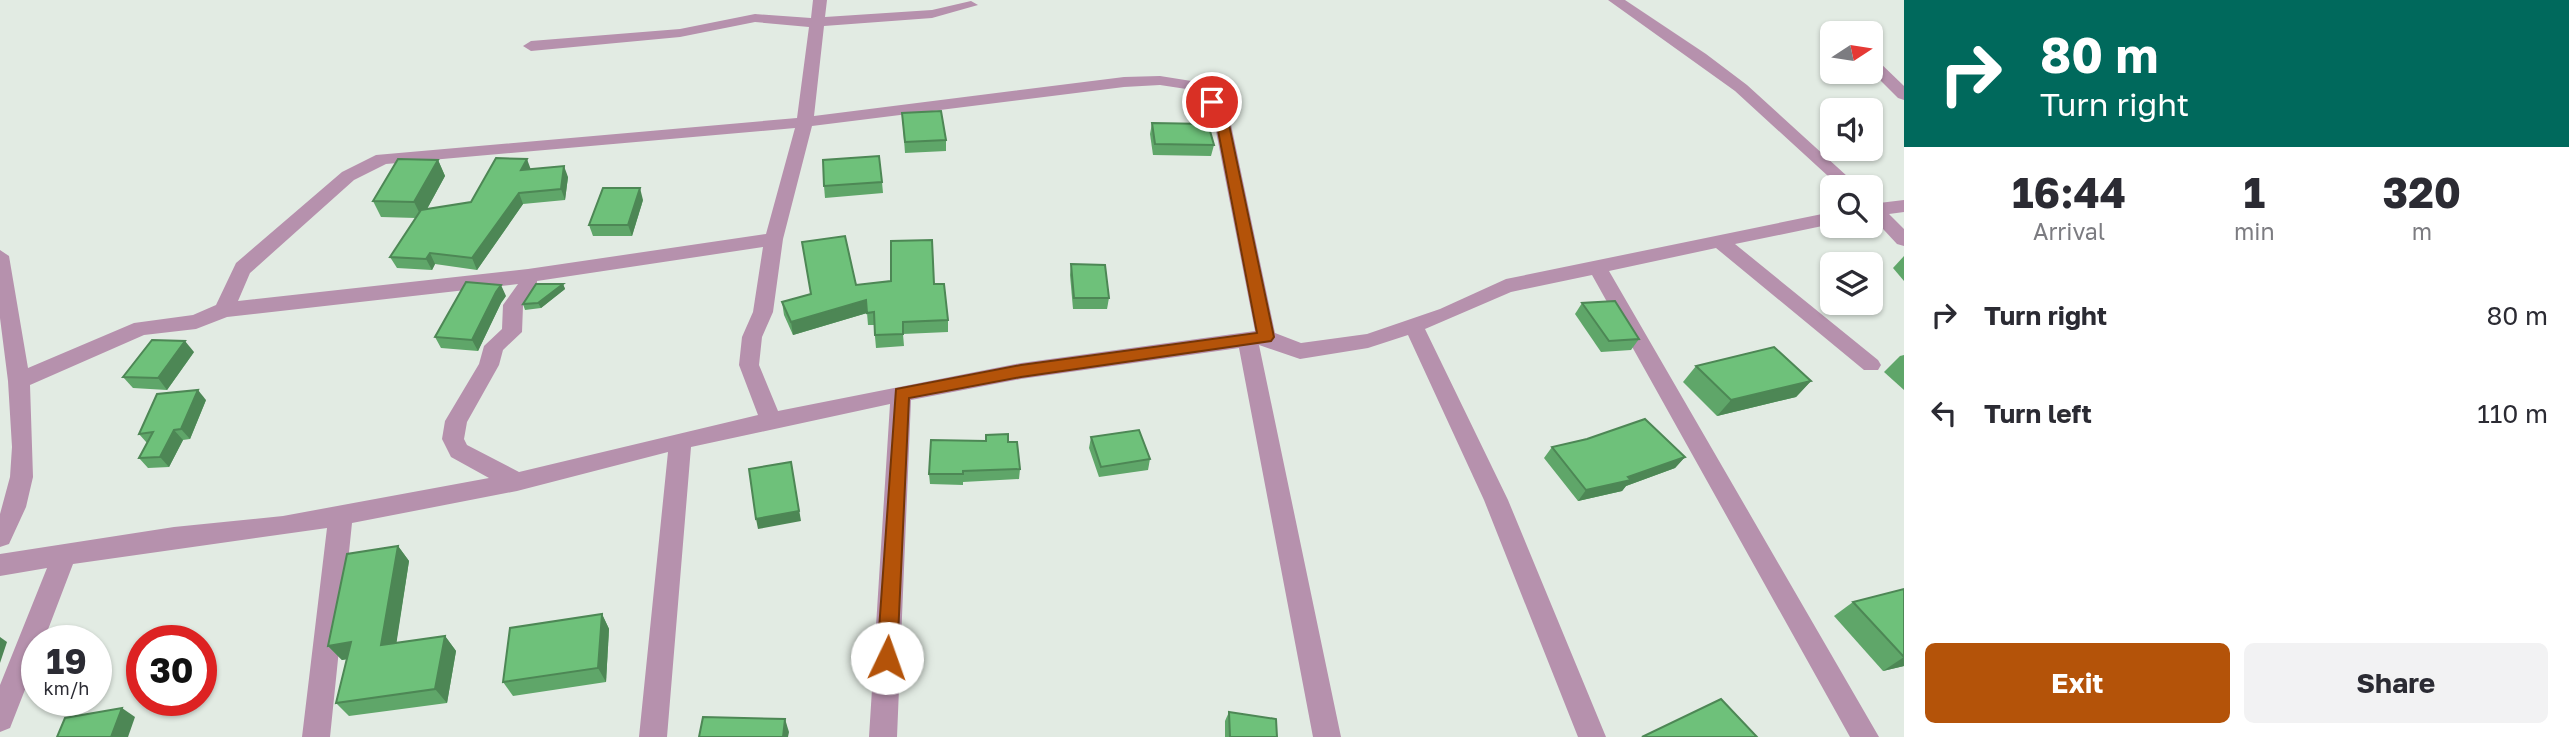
<!DOCTYPE html>
<style>
:root{--surface:#fff;--page:#f2f2f3;--text:#2b2b33;--muted:#7c7c81;--accent:#b45309}
body{margin:0;font-family:"Golos Text",sans-serif;background:var(--page);color:var(--text);height:100vh;display:flex;flex-direction:column;font-size:26px;white-space:nowrap}
*{box-sizing:border-box;margin:0}
p{font-size:23px;color:var(--muted)}
.icon{flex:none;width:38px;height:38px;fill:none;stroke:currentColor;stroke-width:2;stroke-linecap:round;stroke-linejoin:round}
.map{position:relative;flex:1;overflow:hidden}
.sheet{display:flex;flex-direction:column;background:var(--surface);width:665px}
.sheet>*{flex:none}
.banner{background:#00695c;color:#fff;overflow:hidden}
.needle{width:46px;rotate:78deg}
.controls{position:absolute;left:1820px;top:21px;display:grid;gap:14px}
.controls a{display:grid;place-items:center;width:63px;height:63px;border-radius:10px;background:var(--surface);box-shadow:0 2px 5px #0004;font-size:35px}
.speed{position:absolute;left:21px;top:625px;display:flex;gap:14px;font-size:35px;font-weight:700;text-align:center}
.speed>*{display:grid;place-content:center;width:91px;height:91px;border-radius:50%;background:var(--surface);box-shadow:0 2px 5px #0004;line-height:1}
.speed small{font-size:18px;font-weight:400}
.speed .limit{border:10px solid #d22;background:#fff;color:#111}
.pin{position:absolute;display:grid;place-items:center;width:60px;height:60px;color:#fff;margin:-30px;border:4px solid #fff;border-radius:50%;box-shadow:0 2px 7px #0007}
.me{position:absolute;width:77px;margin:-38px;rotate:3deg;stroke-linejoin:round;filter:drop-shadow(0 0 5px #0008)}
.turn{display:flex;align-items:center;gap:24px;height:147px;padding:0 21px;font-size:32px}
.turn .icon{width:91px;height:91px;stroke-width:2.5}
.turn b{display:block;font-size:49px;line-height:60px}
.eta{display:flex;justify-content:space-evenly;align-items:center;height:119px;text-align:center}
.eta b{font-size:42px;font-weight:700;line-height:49px}
.cta{display:flex;gap:14px;margin-top:auto;padding:14px 21px}
.cta a{flex:1;height:80px;border-radius:10px;background:var(--accent);color:#fff;font-size:28px;font-weight:700;line-height:80px;text-align:center}
.cta a+a{background:var(--page);color:var(--text)}
ul{padding:0;list-style:none}
li{display:flex;align-items:center;gap:21px;height:98px;padding:0 21px}
li div{flex:1}
li b{display:block;font-size:26px}
li em{font-style:normal}
main{display:flex;flex:1;min-height:0}
.map>svg:first-child{display:block}
.lines{fill:none;stroke-linecap:round;stroke-linejoin:round}
.street{fill:#b691ad;fill-rule:evenodd}
.wall{fill:#5fa669}
.shaded-wall{fill:#4d8755}
.building{fill:#6ec17a;stroke:#4d8755;stroke-width:2}
.route{fill:#b45309;stroke:#753606;stroke-width:2}
</style>
<main>
<div class="map">
<svg width="1904" height="737" viewBox="0 0 1904 737">
<rect width="100%" height="100%" fill="#e2ebe3"/>
<g class="lines">
<g class="street">
<path d="M813,0H827L825,17L932,10L971,1L978,5L932,18L824,26L814,116L1124,77L1160,76L1204,83L1229,115L1275,333L1301,343L1367,334L1440,309L1506,279L1832,212V224L1735,244L1878,360L1881,365L1878,370H1864L1716,248L1609,271L1879,737H1850L1592,275L1511,292L1425,329L1508,500L1606,737H1578L1484,500L1408,335L1368,348L1300,359L1259,345L1341,737H1313L1239,348L1021,379L911,400L897,737H869L890,404L691,447L667,737H639L668,452L517,491L352,523L330,737H302L327,528L73,564L44,640H37V659L10,728L0,732V685L47,568L0,576V554L174,527L283,516L489,478L451,457L442,439L445,421L479,364L484,346L502,329L503,305L518,284L227,317L196,329L144,335L30,385L33,477L26,507L9,544L0,547V514L10,477L12,447L8,381L0,318V250L9,256L28,368L134,323L193,315L216,305L236,263L342,172L376,155L797,118L809,27L755,22L680,37L531,51L523,46L531,41L680,29L755,14L811,18ZM1160,85L1193,90L1213,116L1255,331L1021,363L778,411L759,365L762,337L773,312L783,239L812,126L1124,87ZM795,128L766,234L528,269L238,301L250,273L354,180L386,164ZM763,247L753,312L742,337L739,365L758,415L519,472L467,445L464,439L467,422L499,365L503,350L522,332L523,306L537,288V281Z"/>
<polygon points="1608,0 1625,0 1706,54 1747,85 1859,187 1840,187 1735,91"/>
<polygon points="1871,57 1876,59 1904,86 1904,100 1898,98 1871,71"/>
<polygon points="1871,200 1879,203 1904,200 1904,212 1889,214 1904,229 1904,246 1897,244 1871,216"/>
</g>
</g>
<g class="wall">
<polygon points="902,113 946,140 946,151 905,153"/>
<polygon points="1152,123 1214,145 1211,156 1153,155 1150,134"/>
<polygon points="438,160 445,176 427,209 471,202 531,169 568,177 565,200 523,204 477,270 435,264 432,270 397,268 390,257 416,218 381,217 373,201"/>
<polygon points="882,182 883,193 825,198 824,186"/>
<polygon points="643,200 632,236 593,236 589,225"/>
<polygon points="1904,256 1904,281 1893,268"/>
<polygon points="1071,264 1109,298 1107,309 1073,309 1070,275"/>
<polygon points="563,284 565,289 541,308 525,310 523,304"/>
<polygon points="934,284 948,320 948,332 903,334 904,346 876,348 874,325 868,325 867,313 793,335 784,315 782,302 856,285"/>
<polygon points="506,296 501,303 478,351 441,348 435,337"/>
<polygon points="1582,303 1639,339 1631,350 1601,352 1575,314"/>
<polygon points="194,352 167,390 133,388 123,377"/>
<polygon points="1904,355 1904,390 1884,372 1900,356"/>
<polygon points="1696,366 1811,381 1796,397 1717,416 1683,382"/>
<polygon points="206,400 190,439 183,440 169,467 148,468 139,458 147,443 139,434"/>
<polygon points="986,435 1008,442 1020,469 1019,479 963,482 963,485 930,484 929,474 985,441"/>
<polygon points="1091,437 1150,459 1148,470 1099,477 1089,448"/>
<polygon points="1552,447 1685,457 1675,468 1626,486 1622,491 1578,501 1544,458"/>
<polygon points="398,546 409,561 396,643 445,636 456,651 447,703 349,716 336,703 347,659 342,660 328,646"/>
<polygon points="1904,589 1904,666 1883,671 1834,616 1853,602"/>
<polygon points="602,614 609,629 606,682 513,696 503,682"/>
<polygon points="1229,712 1277,737 1225,737 1225,721"/>
</g>
<g class="shaded-wall">
<polygon points="527,159 531,170 521,170"/>
<polygon points="438,160 445,176 422,218 414,202"/>
<polygon points="564,166 568,177 565,200 561,189"/>
<polygon points="640,188 643,200 632,236 628,225"/>
<polygon points="519,193 523,204 477,270 472,258"/>
<polygon points="430,253 435,264 432,270 426,259"/>
<polygon points="563,284 565,289 541,308 538,303"/>
<polygon points="501,285 506,296 501,303 478,351 472,340 496,292"/>
<polygon points="866,300 867,313 793,335 791,322"/>
<polygon points="185,341 194,352 167,390 158,378"/>
<polygon points="1811,381 1796,397 1717,416 1731,400"/>
<polygon points="198,390 206,400 190,439 181,429"/>
<polygon points="174,430 183,440 169,467 160,457"/>
<polygon points="1685,457 1675,468 1626,486 1622,491 1578,501 1586,490 1628,477"/>
<polygon points="791,462 801,521 758,529 756,519"/>
<polygon points="398,546 409,561 394,659 381,645"/>
<polygon points="602,614 609,629 606,682 598,668"/>
<polygon points="445,636 456,651 447,703 435,689"/>
<polygon points="0,637 7,642 0,663"/>
<polygon points="351,642 364,656 342,660 328,646"/>
<polygon points="1904,657 1904,666 1883,671"/>
<polygon points="122,708 135,717 128,737 111,737"/>
<polygon points="785,719 789,732 788,737 783,737"/>
</g>
<g class="building">
<polygon points="941,111 946,140 905,142 902,113"/>
<polygon points="1152,123 1208,124 1214,145 1155,144"/>
<polygon points="879,156 882,182 824,186 823,160"/>
<polygon points="496,158 527,159 521,170 564,166 561,189 519,193 472,258 430,253 426,259 390,257 421,210 471,202"/>
<polygon points="398,159 438,160 414,202 373,201"/>
<polygon points="603,188 640,188 628,225 589,225"/>
<polygon points="845,236 856,285 891,281 891,241 932,240 934,284 944,284 948,320 903,322 903,334 875,335 874,312 867,313 866,300 791,322 782,302 811,294 802,242"/>
<polygon points="1071,264 1105,265 1109,298 1074,298"/>
<polygon points="466,282 501,285 496,292 472,340 435,337"/>
<polygon points="536,284 563,284 538,303 523,304"/>
<polygon points="1615,301 1639,339 1609,341 1582,303"/>
<polygon points="152,340 185,341 158,378 123,377"/>
<polygon points="1774,347 1811,381 1731,400 1696,366"/>
<polygon points="198,390 181,429 174,430 160,457 139,458 153,432 139,434 157,394"/>
<polygon points="1645,419 1685,457 1628,477 1631,480 1586,490 1552,447 1587,439"/>
<polygon points="1139,430 1150,459 1101,467 1091,437"/>
<polygon points="1008,434 1008,442 1017,442 1020,469 963,471 963,474 929,474 931,440 986,441 986,435"/>
<polygon points="791,462 799,511 756,519 749,469"/>
<polygon points="398,546 381,645 445,636 435,689 336,703 351,642 328,646 347,554"/>
<polygon points="1904,589 1904,657 1853,602"/>
<polygon points="602,614 598,668 503,682 510,628"/>
<polygon points="1721,699 1757,737 1642,737"/>
<polygon points="122,708 111,737 57,737 65,718"/>
<polygon points="1229,712 1276,719 1277,737 1230,737"/>
<polygon points="703,717 785,719 783,737 699,737"/>
</g>
<polygon class="route" points="1212,99 1227,115 1274,337 1271,341 1021,377 909,398 897,658 894,664 887,667 880,664 877,658 896,389 1021,365 1257,333 1215,115 1206,102"/>
</svg>
<div class="controls">
<a><svg class="needle" viewBox="-14 -14 28 28"><path d="M0-13l5 13h-10z" fill="#e53935"/><path d="M0 13l5-13h-10z" fill="#7c7c81"/></svg></a>
<a><svg class="icon" aria-label="sound" viewBox="0 0 24 24"><path d="M4 9h4l5-4v14l-5-4H4zM17 9q2 3 0 6"/></svg></a>
<a><svg class="icon" aria-label="search" viewBox="0 0 24 24"><circle cx="10" cy="10" r="6"/><path d="M15 15l6 6"/></svg></a>
<a><svg class="icon" aria-label="layers" viewBox="0 0 24 24"><path d="M12 4l9 5-9 5-9-5zM3 14l9 5 9-5"/></svg></a>
</div>
<div class="speed"><div>19<small>km/h</small></div><div class="limit">30</div></div>
<div class="pin" style="left:1212px;top:102px;background:#d93025"><svg class="icon" aria-label="arrive" viewBox="0 0 24 24"><path d="M6 21V4h12l-3 4 3 4H6"/></svg></div>
<svg class="me" style="left:887px;top:658px" viewBox="-20 -20 40 40"><circle r="19" fill="#fff"/><path d="M0-13L10 11 0 6-10 11z" fill="#b45309"/></svg>
</div>
<section class="sheet">
<div class="banner">
<div class="turn"><svg class="icon" aria-label="right" viewBox="0 0 24 24"><path d="M7 20v-9h11M14 6l5 5-5 5"/></svg><div><b>80 m</b>Turn right</div></div>
</div>
<div class="eta">
<div><b>16:44</b><p>Arrival</p></div>
<div><b>1</b><p>min</p></div>
<div><b>320</b><p>m</p></div>
</div>
<ul>
<li><svg class="icon" aria-label="right" viewBox="0 0 24 24"><path d="M7 20v-9h11M14 6l5 5-5 5"/></svg><div><b>Turn right</b></div><em>80 m</em></li>
<li><svg class="icon" aria-label="left" viewBox="0 0 24 24"><path d="M17 20v-9H6M10 6l-5 5 5 5"/></svg><div><b>Turn left</b></div><em>110 m</em></li>
</ul>
<div class="cta"><a>Exit</a><a>Share</a></div>
</section>
</main>
